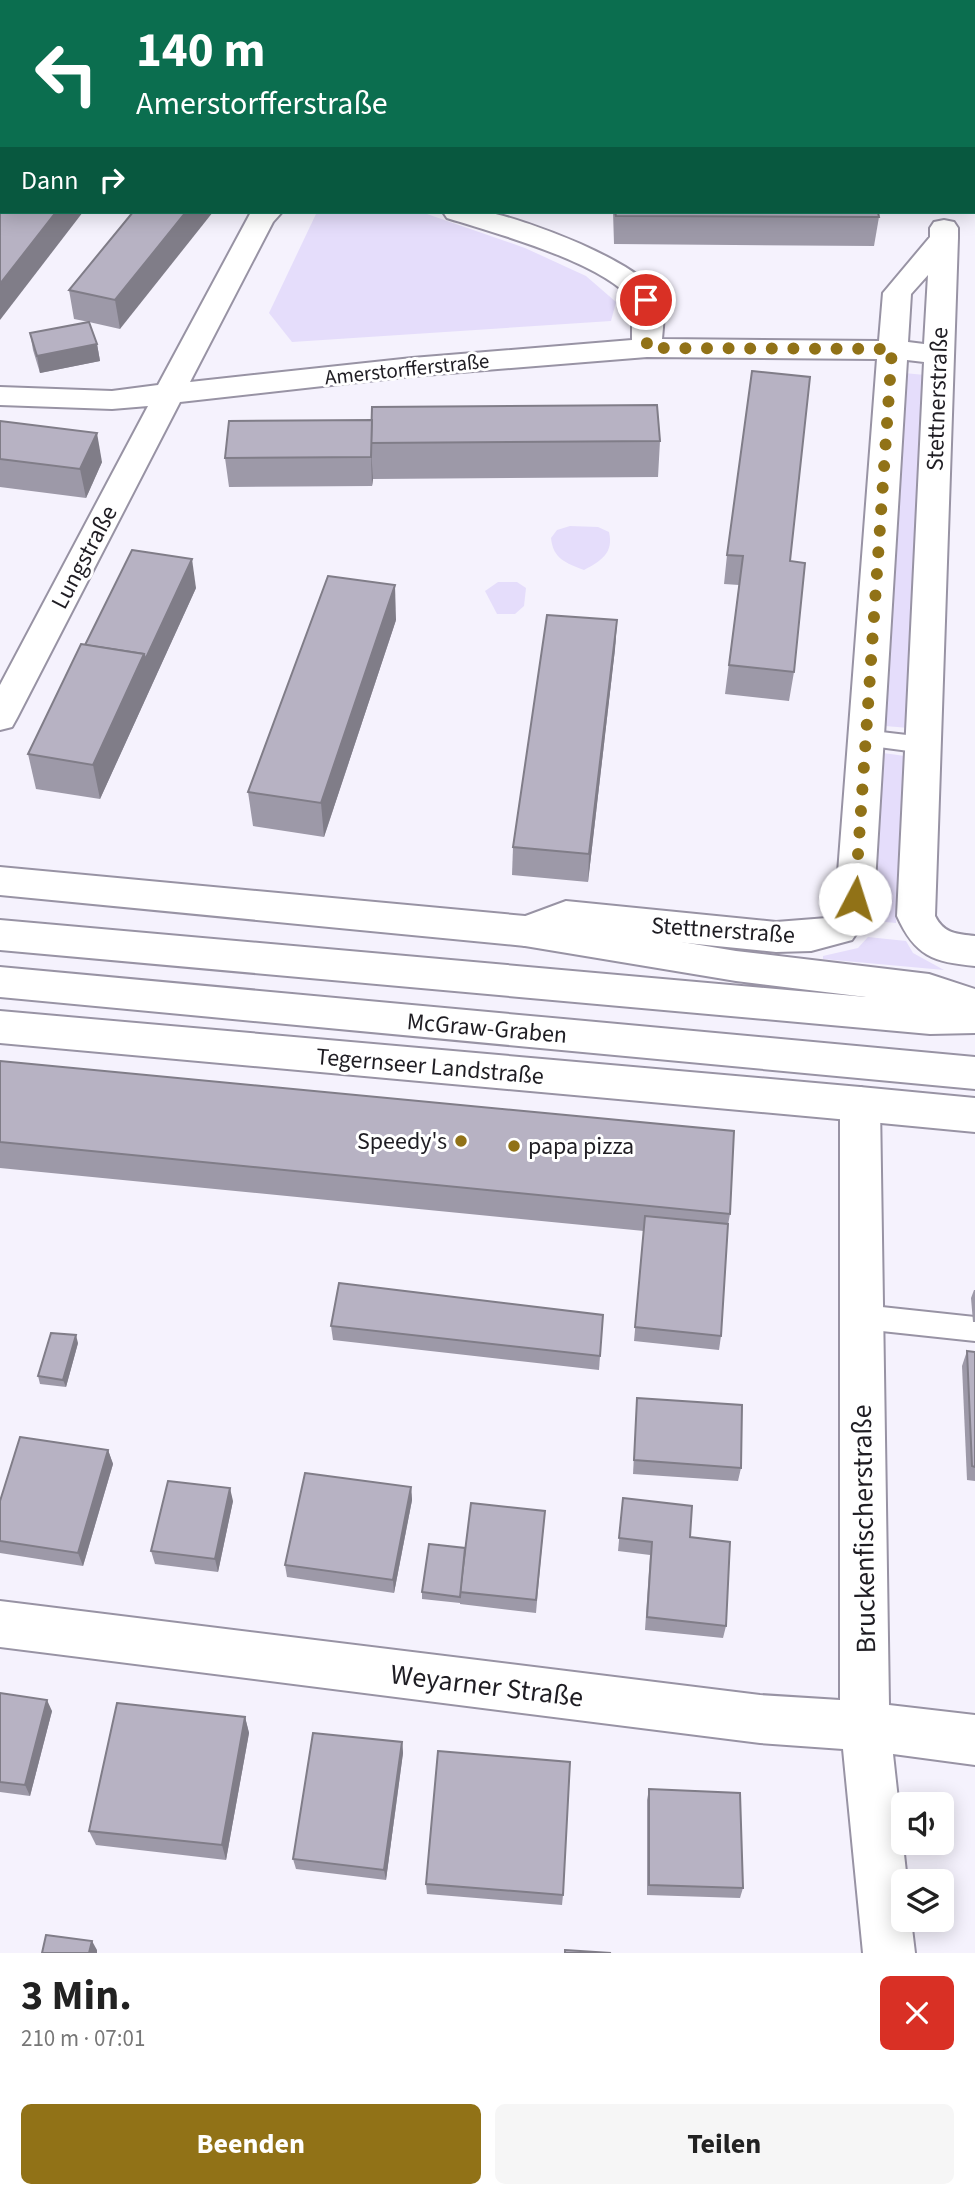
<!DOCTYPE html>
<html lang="de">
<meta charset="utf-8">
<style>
:root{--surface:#fff;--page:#f6f6f6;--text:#222;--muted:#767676;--accent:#917217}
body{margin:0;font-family:"Source Sans 3",sans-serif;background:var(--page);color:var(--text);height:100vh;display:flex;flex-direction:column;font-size:26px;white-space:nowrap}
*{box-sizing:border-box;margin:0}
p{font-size:23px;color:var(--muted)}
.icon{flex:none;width:38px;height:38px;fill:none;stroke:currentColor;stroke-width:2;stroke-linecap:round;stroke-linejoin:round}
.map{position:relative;height:1953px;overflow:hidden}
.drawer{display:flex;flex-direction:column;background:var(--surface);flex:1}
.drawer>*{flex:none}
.banner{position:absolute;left:0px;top:0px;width:976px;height:214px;box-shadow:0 4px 18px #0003;background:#0b6e4f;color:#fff;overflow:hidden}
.buttons{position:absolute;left:891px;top:1792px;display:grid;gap:14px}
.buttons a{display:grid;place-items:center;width:63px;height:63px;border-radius:10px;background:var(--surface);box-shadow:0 4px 18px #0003;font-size:35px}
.pin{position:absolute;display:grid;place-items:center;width:60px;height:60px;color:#fff;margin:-30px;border:4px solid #fff;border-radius:50%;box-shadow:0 2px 7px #0007}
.me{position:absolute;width:77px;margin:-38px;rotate:5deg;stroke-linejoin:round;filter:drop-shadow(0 0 5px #0008)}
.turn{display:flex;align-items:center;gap:24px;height:147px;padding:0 21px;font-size:32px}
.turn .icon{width:91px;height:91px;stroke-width:2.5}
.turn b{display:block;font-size:49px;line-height:60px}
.then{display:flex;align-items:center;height:66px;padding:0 21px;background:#0003;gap:14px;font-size:26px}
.round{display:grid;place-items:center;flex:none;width:74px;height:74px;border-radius:10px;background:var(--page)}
.overview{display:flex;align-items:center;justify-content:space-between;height:119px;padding:0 21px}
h1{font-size:42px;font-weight:700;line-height:52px}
.action{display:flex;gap:14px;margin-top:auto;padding:14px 21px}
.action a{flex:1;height:80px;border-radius:10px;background:var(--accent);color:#fff;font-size:28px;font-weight:700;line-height:80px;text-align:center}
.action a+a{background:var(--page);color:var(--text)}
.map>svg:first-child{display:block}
.green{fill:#e5ddfb}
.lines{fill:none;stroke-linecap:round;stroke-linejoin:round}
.lane-casing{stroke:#9893a4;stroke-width:4}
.street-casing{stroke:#9893a4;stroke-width:4}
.secondary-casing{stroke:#9893a4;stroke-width:4}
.highway-casing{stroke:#9893a4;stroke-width:4}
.lane{fill:#fff;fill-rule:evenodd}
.street{fill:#fff;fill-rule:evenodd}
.secondary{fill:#fff;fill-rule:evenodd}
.highway{fill:#fff;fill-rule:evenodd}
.wall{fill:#9d99a8}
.shaded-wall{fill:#807d88}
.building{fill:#b7b2c3;stroke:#807d88;stroke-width:2}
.route{stroke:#917217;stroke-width:12;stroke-dasharray:0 21.6}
.poi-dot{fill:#917217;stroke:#fff;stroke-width:2.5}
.labels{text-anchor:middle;stroke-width:6;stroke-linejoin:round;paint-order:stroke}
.far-street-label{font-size:21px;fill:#1f1d23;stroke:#fff}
.street-label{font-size:24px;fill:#1f1d23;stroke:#fff}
.poi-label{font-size:24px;fill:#1f1d23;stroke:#fff;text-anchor:end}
.near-street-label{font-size:28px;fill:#1f1d23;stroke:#fff}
</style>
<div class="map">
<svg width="975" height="1953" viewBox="0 0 975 1953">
<rect width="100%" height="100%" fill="#f5f2fd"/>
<g class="green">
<polygon points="338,212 427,214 525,248 586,276 616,302 611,321 292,342 269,313 316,214"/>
<polygon points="904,373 925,375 909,728 885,726"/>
<path d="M570,526L598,527L609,532C614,553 601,561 584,570C566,563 553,559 551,538L557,530Z"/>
<polygon points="498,582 517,582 526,588 524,606 515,614 497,614 485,591"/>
<polygon points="883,753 905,756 896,923 874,921"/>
<polygon points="868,937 906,941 913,953 944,970 823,959 823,956 858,948"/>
</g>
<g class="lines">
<defs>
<g id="lane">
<polygon points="864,730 924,737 932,739 935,745 932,751 924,753 856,744 853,738 856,732"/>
<polygon points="863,1305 975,1317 975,1341 863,1329 853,1326 849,1317 853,1308"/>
</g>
<g id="street">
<polygon points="942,0 966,0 941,2"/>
<path d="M251,212H282L273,222L190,382L412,358L632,340V300C602,262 495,233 447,218L443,212C457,212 473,210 487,212C527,220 638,261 659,296C666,308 663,326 662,339L879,341L883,293L930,237V228L934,222L944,220L954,222L958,228V238L935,916C944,934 957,934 975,936V966C933,962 915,956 897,916L924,362L907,360L874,899L869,915L852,940L811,951L776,952L567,931L525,946L512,941L506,931L512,921L566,901L776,922L827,918L836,899L877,359L647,357L412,376L180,402L17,718L12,727L0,730V685L148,406L112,409L0,405V387L112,391L158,385ZM928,275L924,344L908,342L911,294Z"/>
<polygon points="860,1087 874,1092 880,1104 889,1705 975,1715 975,1765 893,1754 907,1881 903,1881 903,1920 911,1920 915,1953 863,1953 843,1749 760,1743 0,1647 0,1601 760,1695 840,1700 840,1104 846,1092"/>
</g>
<g id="secondary">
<polygon points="0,867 525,916 538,921 544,931 538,941 525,946 0,895"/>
<polygon points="0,1011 860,1087 874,1092 880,1104 874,1116 860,1121 0,1043"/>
</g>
<g id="highway">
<polygon points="525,916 736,951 929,974 975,989 975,1033 930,1034 0,950 0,920 866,997 736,981 525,946 512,941 506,931 512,921"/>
<polygon points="0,967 975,1057 975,1089 0,997"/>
<polygon points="860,1087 975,1098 975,1132 860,1121 846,1116 840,1104 846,1092"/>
</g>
</defs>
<use href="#lane" class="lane-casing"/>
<use href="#street" class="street-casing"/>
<use href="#secondary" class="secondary-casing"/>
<use href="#highway" class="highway-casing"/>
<use href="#lane" class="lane"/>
<use href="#street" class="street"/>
<use href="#secondary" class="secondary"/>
<use href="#highway" class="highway"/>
</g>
<g class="wall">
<polygon points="0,38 2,39 2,101 0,100"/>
<polygon points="133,212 120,329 89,322 97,344 100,361 40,373 33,350 30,333 89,322 74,319 69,290"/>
<polygon points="613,212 878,212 879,217 874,246 614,244"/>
<polygon points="0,421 102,462 86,498 0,487"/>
<polygon points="229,421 660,441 658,477 373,479 372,486 229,487 225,458"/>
<polygon points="727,555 790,561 794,672 789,701 725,694 739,585 724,584"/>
<polygon points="196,588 100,799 36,789 28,754 85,645"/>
<polygon points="396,620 324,837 253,826 248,792"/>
<polygon points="617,620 615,649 588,882 512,875 513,847"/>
<polygon points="0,1061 730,1214 728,1225 721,1336 719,1350 634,1341 644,1231 0,1168"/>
<polygon points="974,1290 975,1290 975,1322 973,1322 971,1298"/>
<polygon points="603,1315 599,1370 333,1340 331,1326"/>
<polygon points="78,1343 66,1387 40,1384 38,1376"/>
<polygon points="967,1351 975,1352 975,1481 967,1480 962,1366"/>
<polygon points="637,1398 741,1468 738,1481 633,1474"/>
<polygon points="108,1450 113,1464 83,1566 0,1553 0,1501"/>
<polygon points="411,1487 412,1500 394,1593 287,1577 285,1565"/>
<polygon points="623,1498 690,1537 726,1626 723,1638 645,1630 650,1555 618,1551"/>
<polygon points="233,1501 218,1572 155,1564 151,1551"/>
<polygon points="545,1511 536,1613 460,1604 460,1600 460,1603 422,1599 422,1592 465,1548"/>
<polygon points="0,1693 52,1711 30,1796 0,1792"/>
<polygon points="245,1717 249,1733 226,1860 96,1845 89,1831"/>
<polygon points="402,1742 403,1753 386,1880 296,1869 293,1859"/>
<polygon points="649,1789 743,1888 740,1898 647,1895 647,1800"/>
<polygon points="426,1884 563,1895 562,1905 427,1894"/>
</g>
<g class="shaded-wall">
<polygon points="56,212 83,212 0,320 0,284"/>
<polygon points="186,212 213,212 120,329 115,300"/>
<polygon points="97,344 100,361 40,373 37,356"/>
<polygon points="97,433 102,462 86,498 80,469"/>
<polygon points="371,450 373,479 372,486 371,457"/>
<polygon points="192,559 196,588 100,799 93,765 144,654"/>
<polygon points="395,585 396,620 324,837 321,803"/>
<polygon points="617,620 615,649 588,882 589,854"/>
<polygon points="76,1335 78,1343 66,1387 63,1380"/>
<polygon points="108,1450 113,1464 83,1566 78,1553"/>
<polygon points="411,1487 412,1500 394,1593 393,1580"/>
<polygon points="230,1488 233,1501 218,1572 215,1559"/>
<polygon points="47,1700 52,1711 30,1796 25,1785"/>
<polygon points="245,1717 249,1733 226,1860 222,1845"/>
<polygon points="402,1742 403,1753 386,1880 384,1870"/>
<polygon points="92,1941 97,1950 97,1953 89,1953"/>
</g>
<g class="building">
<rect x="912" y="0" width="21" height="2"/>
<polygon points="0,38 2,39 2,75 0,74"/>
<polygon points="2,197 2,212 56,212 0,284 0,199"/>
<polygon points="133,212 186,212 115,300 69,290"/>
<polygon points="615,212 878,212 879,217 616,216"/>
<polygon points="89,322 97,344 37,356 30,333"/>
<polygon points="752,371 810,377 790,561 805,563 794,672 729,665 743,556 727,555"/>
<polygon points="657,405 660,441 371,443 372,407"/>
<polygon points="372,420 371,457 225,458 229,421"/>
<polygon points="0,421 97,433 80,469 0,459"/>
<polygon points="132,550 192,559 145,660 144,654 85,645"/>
<polygon points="328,576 395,585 321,803 248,792"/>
<polygon points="547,615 617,620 589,854 513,847"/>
<polygon points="81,644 144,654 93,765 28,754"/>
<polygon points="0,1061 734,1131 730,1214 0,1142"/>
<polygon points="645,1216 728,1224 721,1336 635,1327"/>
<polygon points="339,1283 603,1315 600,1356 331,1326"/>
<polygon points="51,1333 76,1335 63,1380 38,1376"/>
<polygon points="967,1351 975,1352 975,1467 972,1466"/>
<polygon points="637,1398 742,1405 741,1468 634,1460"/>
<polygon points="20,1437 108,1450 78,1553 0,1541 0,1501"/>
<polygon points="305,1473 411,1487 393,1580 285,1565"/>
<polygon points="168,1481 230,1488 215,1559 151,1551"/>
<polygon points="623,1498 692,1506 690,1537 730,1542 726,1626 647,1617 652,1542 619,1538"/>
<polygon points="471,1503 545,1511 536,1600 460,1592"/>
<polygon points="429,1544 465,1548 460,1597 422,1592"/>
<polygon points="0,1693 47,1700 25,1785 0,1782"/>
<polygon points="117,1703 245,1717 222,1845 89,1831"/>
<polygon points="313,1733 402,1742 384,1870 293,1859"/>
<polygon points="438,1751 570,1762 563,1895 426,1884"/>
<polygon points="649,1789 740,1793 743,1888 649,1885"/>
<polygon points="46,1935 92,1941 89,1953 42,1953"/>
<polygon points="565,1950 611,1953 565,1953"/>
</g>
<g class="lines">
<polyline class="route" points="646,300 647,348 892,349 855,899"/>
</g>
<g class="poi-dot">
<circle cx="461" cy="1141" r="7"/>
<circle cx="514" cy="1146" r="7"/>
</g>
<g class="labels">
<g class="far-street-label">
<text transform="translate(407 369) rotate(-6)" y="7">Amerstorfferstraße</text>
</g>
<g class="street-label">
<text transform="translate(937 399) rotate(-88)" y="8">Stettnerstraße</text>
<text transform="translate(84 557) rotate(-62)" y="8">Lungstraße</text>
<text transform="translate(723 930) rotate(4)" y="8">Stettnerstraße</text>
<text transform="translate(487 1028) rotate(5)" y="8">McGraw-Graben</text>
<text transform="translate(430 1066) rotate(5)" y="8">Tegernseer Landstraße</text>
</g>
<g class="poi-label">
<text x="447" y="1149">Speedy's</text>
<text x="528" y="1154" text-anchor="start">papa pizza</text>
</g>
<g class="near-street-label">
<text transform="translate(863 1529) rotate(-91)" y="10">Bruckenfischerstraße</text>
<text transform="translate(487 1685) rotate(7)" y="10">Weyarner Straße</text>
</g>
</g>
</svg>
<div class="buttons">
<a><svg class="icon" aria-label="sound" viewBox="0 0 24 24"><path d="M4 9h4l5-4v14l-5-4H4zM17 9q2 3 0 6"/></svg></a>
<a><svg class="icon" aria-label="layers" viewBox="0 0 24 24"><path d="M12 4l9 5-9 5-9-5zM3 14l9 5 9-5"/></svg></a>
</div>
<div class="pin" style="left:646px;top:300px;background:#d93025"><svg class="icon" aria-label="arrive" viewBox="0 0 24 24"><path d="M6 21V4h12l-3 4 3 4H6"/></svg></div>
<svg class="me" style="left:855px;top:899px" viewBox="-20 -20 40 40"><circle r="19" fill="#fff"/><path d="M0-13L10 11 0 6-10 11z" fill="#917217"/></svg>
<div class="banner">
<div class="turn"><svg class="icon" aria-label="left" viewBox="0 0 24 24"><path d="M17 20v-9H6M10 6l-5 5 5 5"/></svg><div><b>140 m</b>Amerstorfferstraße</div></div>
<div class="then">Dann<svg class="icon" aria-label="right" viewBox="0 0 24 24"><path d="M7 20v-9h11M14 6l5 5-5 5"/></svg></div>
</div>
</div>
<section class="drawer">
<div class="overview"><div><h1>3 Min.</h1><p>210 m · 07:01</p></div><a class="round" style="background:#d93025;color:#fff"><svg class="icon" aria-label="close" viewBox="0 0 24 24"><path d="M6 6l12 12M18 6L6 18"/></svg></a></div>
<div class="action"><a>Beenden</a><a>Teilen</a></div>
</section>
